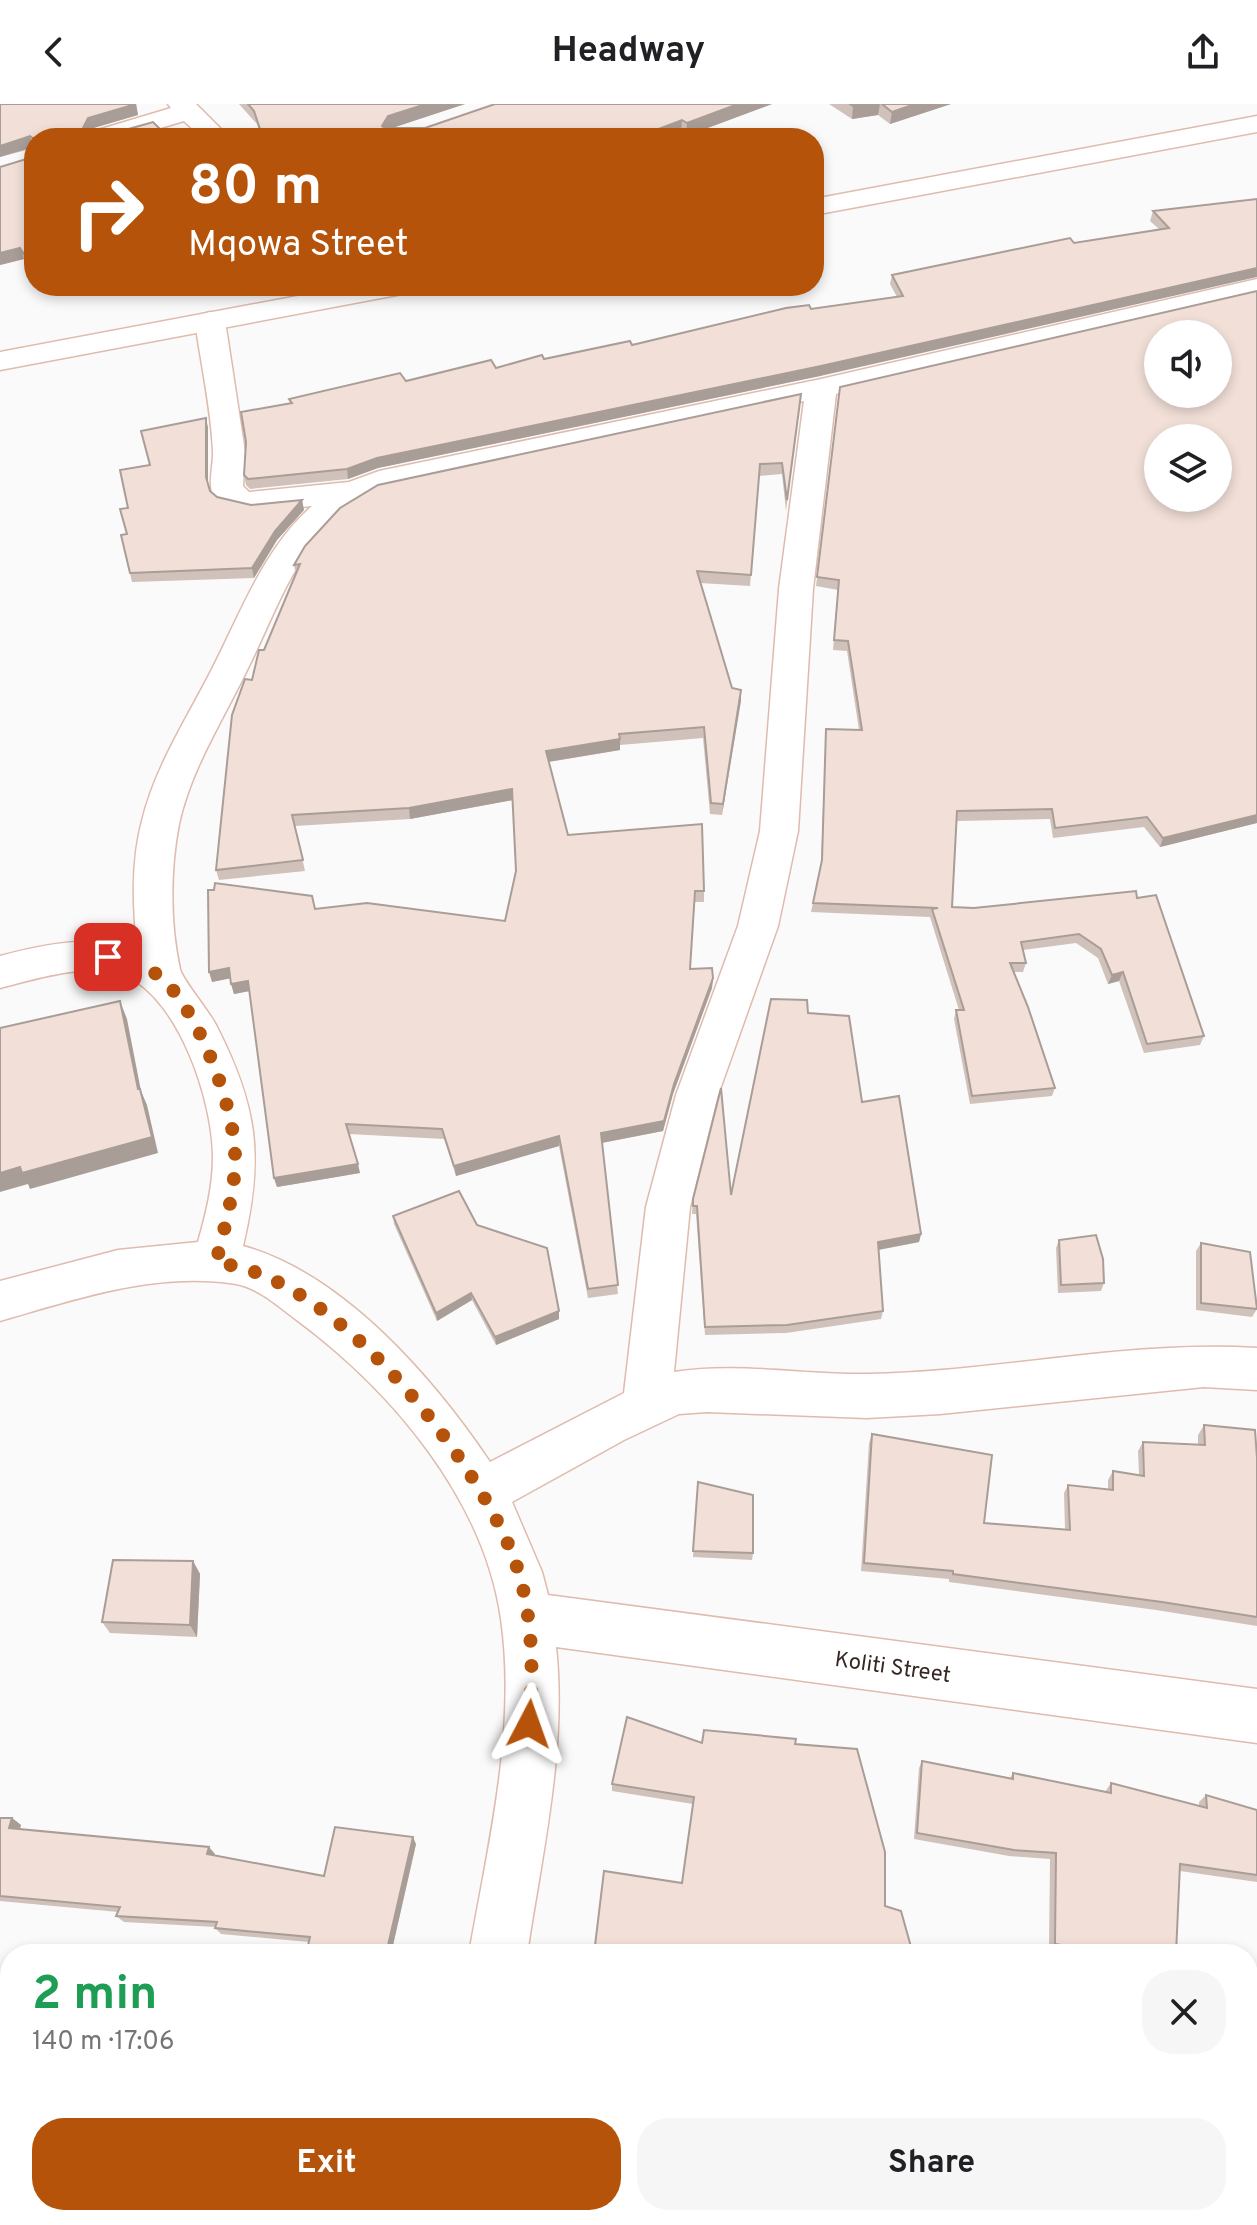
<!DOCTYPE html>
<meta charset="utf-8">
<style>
:root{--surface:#fff;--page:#f6f6f6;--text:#202124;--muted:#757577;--accent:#b45309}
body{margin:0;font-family:Overpass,sans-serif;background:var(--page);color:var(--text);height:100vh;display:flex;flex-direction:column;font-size:30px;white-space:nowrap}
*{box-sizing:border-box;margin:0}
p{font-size:26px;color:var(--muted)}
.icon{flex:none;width:44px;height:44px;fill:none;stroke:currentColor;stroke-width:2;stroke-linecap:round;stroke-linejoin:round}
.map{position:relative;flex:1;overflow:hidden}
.details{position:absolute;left:0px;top:1840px;width:1258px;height:282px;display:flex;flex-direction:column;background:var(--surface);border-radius:32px 32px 0 0;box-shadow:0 4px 12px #0003}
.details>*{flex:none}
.top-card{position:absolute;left:24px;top:24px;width:800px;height:168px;border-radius:32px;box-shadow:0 4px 12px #0003;background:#b45309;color:#fff;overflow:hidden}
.controls{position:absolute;left:1144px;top:216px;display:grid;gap:16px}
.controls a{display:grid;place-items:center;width:88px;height:88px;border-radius:50%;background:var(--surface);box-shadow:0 4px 12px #0003;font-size:40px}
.pin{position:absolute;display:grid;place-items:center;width:68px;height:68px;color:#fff;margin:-34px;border-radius:16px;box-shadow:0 4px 12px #0006}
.me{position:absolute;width:88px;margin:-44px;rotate:4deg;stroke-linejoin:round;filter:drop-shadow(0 0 6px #0008)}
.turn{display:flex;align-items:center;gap:28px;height:168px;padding:0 32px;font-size:36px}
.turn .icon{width:104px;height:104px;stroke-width:2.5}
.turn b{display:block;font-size:56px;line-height:68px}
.round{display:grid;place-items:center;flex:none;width:84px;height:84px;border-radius:32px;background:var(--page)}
.overview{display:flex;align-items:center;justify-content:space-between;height:136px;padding:0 32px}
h1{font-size:48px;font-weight:700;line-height:60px;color:#1e9e55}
.action{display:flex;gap:16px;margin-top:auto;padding:16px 32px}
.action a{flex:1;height:92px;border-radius:32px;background:var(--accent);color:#fff;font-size:32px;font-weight:700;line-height:92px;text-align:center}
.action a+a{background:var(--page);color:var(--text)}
header{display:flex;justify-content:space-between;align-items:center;height:104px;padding:0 32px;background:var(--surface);font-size:36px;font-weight:700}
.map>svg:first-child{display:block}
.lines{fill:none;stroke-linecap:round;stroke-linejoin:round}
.minor-casing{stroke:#dfbbad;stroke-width:3}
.major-casing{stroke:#dfbbad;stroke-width:3}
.minor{fill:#fff;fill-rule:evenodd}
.major{fill:#fff;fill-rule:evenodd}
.wall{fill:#d0c1ba}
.shaded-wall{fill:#a99d97}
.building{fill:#f2e0d8;stroke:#a99d97;stroke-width:2;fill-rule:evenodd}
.route{stroke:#b45309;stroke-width:14;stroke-dasharray:0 25.2}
.labels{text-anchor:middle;stroke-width:7;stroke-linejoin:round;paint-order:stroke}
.street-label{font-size:22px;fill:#352822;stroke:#fff}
</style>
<header><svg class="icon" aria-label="back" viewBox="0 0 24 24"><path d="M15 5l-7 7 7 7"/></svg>Headway<svg class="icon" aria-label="share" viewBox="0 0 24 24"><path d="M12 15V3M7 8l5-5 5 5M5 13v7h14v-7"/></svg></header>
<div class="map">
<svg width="1257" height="2121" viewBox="0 0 1257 2121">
<rect width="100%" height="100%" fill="#fafafa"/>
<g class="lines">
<defs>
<g id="minor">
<polygon points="168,0 196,0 230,34 202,34 184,17 127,34 87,34 91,28 171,4"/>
<path d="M1257,175V193L836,290L813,485L798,727L778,822L718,991L690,1103L674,1268C737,1258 804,1271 868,1270C998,1268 1127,1236 1257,1244V1286L1204,1283L940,1310L867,1314L707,1308L679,1310L624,1336L512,1398L542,1468L548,1491L1257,1585V1639L556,1543C567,1644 542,1750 527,1850H469C488,1741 517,1625 501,1515C484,1395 392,1287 298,1217C280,1204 259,1184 236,1180C156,1167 76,1195 0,1217V1177L118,1146L198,1138C206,1110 213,1082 213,1053C213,999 180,896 126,872C93,857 34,875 0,884V852C46,840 90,831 137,844C133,802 131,758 142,717C155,663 186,616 211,567C240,511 263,445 312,402C285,404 245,416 220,400C204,389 214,363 213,347C211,304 201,260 195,217L200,211L210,208L220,211L225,217L245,348L243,382L249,388L349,378L379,367L821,275ZM804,297L779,485L760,727L738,822L676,991L646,1103L624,1289L490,1358C434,1275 344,1170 243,1142C264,1053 258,1003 216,921C209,907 182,875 180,865C170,820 170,766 179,720C191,665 223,616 247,566C269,523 285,475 315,437C335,413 360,397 389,385Z"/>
<polygon points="0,1911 10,1913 10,1973 0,1971"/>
<polygon points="423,2112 485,2112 484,2121 422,2121"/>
<polygon points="994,2112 1105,2112 1109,2121 998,2121"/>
</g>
<g id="major">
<polygon points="1257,12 1257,28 814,111 814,95"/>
<polygon points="351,182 411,182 407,188 397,191 0,266 0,248"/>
</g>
</defs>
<use href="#minor" class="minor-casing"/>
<use href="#major" class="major-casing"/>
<use href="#minor" class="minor"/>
<use href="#major" class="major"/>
</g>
<g class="wall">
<polygon points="0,0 136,0 138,11 90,25 34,158 26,160 24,155 0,161 33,53 34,44 0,53"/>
<polygon points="239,0 465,0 392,24 425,24 772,0 686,32 681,29 668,34 261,34 257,20"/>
<polygon points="829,0 951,0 890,20 878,11 852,15"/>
<polygon points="1257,95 820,272 378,364 348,375 250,385 246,381 244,371 290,299 289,295 496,264 544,255 632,241 811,205 897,193 890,180 892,171 1159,125 1150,117 1153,107"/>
<polygon points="840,283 1257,719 1160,743 1144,723 1053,734 1050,715 956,717 952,803 974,804 1137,794 1204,932 1200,941 1144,949 1119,877 1108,880 1098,854 1076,839 1023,846 1026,859 1023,868 1014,868 1055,984 1052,992 970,1000 954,915 956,906 959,906 930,813 811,808 821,761 826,625 859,626 847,547 833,546 838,486 816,482"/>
<polygon points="800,301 786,407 782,370 759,372 750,482 700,479 732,584 741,586 722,711 710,710 703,634 620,641 620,646 549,658 568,731 704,787 704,798 695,798 690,865 713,874 712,884 673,990 663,1027 602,1039 618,1190 588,1194 559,1042 456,1072 444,1035 349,1030 360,1069 277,1083 274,1074 249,887 234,890 230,874 212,878 315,805 505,817 516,767 513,696 410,715 295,722 305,767 219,776 216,766 252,576 296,472 294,461"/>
<polygon points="206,314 208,324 208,380 210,387 217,393 251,401 302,396 304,406 277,436 254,474 132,478 130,469 127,430 128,404 150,361"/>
<polygon points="808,909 862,998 921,1130 919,1138 879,1146 883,1207 881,1215 786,1229 705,1231 696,1110 692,1110 693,1095 731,1091"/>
<polygon points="393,1112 477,1121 559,1215 496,1241 472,1196 437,1217 394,1120"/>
<polygon points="1059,1136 1104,1179 1101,1187 1058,1189 1056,1144"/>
<polygon points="1201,1139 1257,1205 1252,1213 1196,1206 1196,1147"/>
<polygon points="1204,1321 1257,1354 1257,1522 1156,1506 949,1478 949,1475 861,1467 869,1339 872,1330 984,1419 1065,1425 1064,1389 1068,1381 1108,1385 1108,1376 1113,1367 1139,1371 1138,1347 1143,1338 1198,1341 1198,1331"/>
<polygon points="698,1378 753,1449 752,1456 693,1453"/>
<polygon points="193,1457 200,1470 197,1533 110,1529 102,1518"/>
<polygon points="702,1639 682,1779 693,1700 612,1687 612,1680"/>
<polygon points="922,1657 1010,1674 1013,1669 1105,1688 1111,1679 1199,1702 1199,1698 1206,1691 1257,1706 1257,1778 1180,1767 1176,1850 1083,1850 1049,1845 1050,1755 1009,1752 914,1735 919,1664"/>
<polygon points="0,1714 12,1714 21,1721 20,1725 215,1750 214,1751 324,1772 416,1740 391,1850 306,1850 309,1838 221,1830 215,1824 215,1823 124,1818 116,1812 118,1808 0,1797"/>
</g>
<g class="shaded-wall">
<polygon points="136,0 138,11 90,25 82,26 88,14"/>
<polygon points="426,0 465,0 389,25 383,34 382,22 388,12"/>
<polygon points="738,0 772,0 686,32 687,19"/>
<polygon points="870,0 880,0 878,11 852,15 853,2"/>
<polygon points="915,0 951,0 890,20 892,8"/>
<polygon points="682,16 681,29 668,34 635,34"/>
<polygon points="30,32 33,43 0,53 0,42"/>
<polygon points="20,144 24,155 0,161 0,149"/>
<polygon points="34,146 34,158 26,160 23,149"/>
<polygon points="1257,164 1257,173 820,272 378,364 348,375 347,365 377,354"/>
<polygon points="206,314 208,324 208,383 206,373"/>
<polygon points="302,396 304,406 277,436 254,474 252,464 275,427"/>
<polygon points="741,586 741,597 722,711 723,700"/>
<polygon points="620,635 620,646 547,658 546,647"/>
<polygon points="512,685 513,696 410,715 409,704"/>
<polygon points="1257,711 1257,719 1160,743 1163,734"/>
<polygon points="229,864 232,874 212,878 209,868"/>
<polygon points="1123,868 1119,877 1108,880 1112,871"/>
<polygon points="713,874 712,884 673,990 663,1027 601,1039 601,1029 674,980"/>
<polygon points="248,877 250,887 234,890 231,880"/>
<polygon points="120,897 127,915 141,987 147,1001 158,1049 30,1085 28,1080 0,1088 0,1069 138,985"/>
<polygon points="559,1032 559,1042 456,1072 454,1062"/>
<polygon points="358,1060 360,1069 277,1083 274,1074"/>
<polygon points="921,1130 919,1138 877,1146 878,1138"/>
<polygon points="471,1189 472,1196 437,1217 436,1209"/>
<polygon points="559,1207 559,1215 496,1241 495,1233"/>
<polygon points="193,1457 200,1470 197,1533 190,1521"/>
<polygon points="12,1714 21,1721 18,1731 9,1724"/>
<polygon points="413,1733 416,1740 391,1850 386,1850"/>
<polygon points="209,1743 215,1750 213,1756 207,1750"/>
<polygon points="10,2085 10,2112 15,2112 13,2121 7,2121 1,2119"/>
<polygon points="226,2112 234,2112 232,2121 223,2121"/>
</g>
<g class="building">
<polygon points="0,0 136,0 88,14 82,26 125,26 153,18 169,34 34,34 34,35 30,32 0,42"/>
<polygon points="248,0 426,0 388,12 382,22 385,24 425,24 495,0 738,0 687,19 682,16 635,34 523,34 521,32 514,34 263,34 254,7"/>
<polygon points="850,0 870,0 853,2"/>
<polygon points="882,0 915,0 892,8"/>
<polygon points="34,37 34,146 23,149 20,144 0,149 0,63 33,53"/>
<polygon points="1257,95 1257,164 821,262 377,354 347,365 248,375 244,371 246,338 241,308 292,299 289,295 400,269 406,277 491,256 496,264 542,251 544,255 630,237 632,241 786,204 809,201 811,205 903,192 892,171 1070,134 1074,139 1169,124 1153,107"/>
<path d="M1257,187V711L1163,734L1147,713L1055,724L1052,705L957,707L952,803L974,804L1136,787L1137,794L1156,791L1204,932L1147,940L1123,868L1112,871L1101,845L1079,830L1021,838L1026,859H1010L1028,903L1055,984L972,992L956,906H964L932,805L938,804L813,799L822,756L826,625L862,626L848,537L834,536L839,476L817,473L840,283ZM1158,230H1218V290H1158ZM1158,334H1218V394H1158Z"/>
<polygon points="801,290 787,396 782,359 760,360 751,471 697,467 732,584 741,586 723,700 711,699 704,623 619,630 620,635 546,647 568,731 702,720 704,787 695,787 690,865 712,864 713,874 674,980 664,1017 601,1029 618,1181 588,1185 559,1032 454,1062 442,1025 346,1020 358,1060 274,1074 248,877 231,880 229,864 209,868 208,786 214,786 215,779 312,792 315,805 367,799 505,817 516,767 512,685 409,704 292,711 303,756 216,766 232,611 245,575 252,576 259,546 264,546 300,460 294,461 305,442 340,404 378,381"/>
<polygon points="206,314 206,373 210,387 217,393 251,401 302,396 275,427 252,464 130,469 121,431 127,430 120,405 128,404 120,366 150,361 141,327"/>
<polygon points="771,895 807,896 808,909 849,912 862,998 899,992 921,1130 878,1138 883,1207 787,1221 705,1223 697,1102 693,1102 693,1095 721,984 731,1091"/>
<polygon points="120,897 138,985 140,985 152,1033 22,1069 20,1063 0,1069 0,924"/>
<polygon points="459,1087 477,1121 547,1144 559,1207 495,1233 471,1189 436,1209 393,1112"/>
<polygon points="1096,1131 1103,1155 1104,1179 1061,1181 1059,1136"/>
<polygon points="1201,1139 1250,1148 1257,1205 1201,1199"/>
<polygon points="1204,1321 1255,1326 1257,1354 1257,1513 1162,1498 953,1470 953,1467 864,1459 872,1330 992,1351 984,1419 1070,1426 1068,1381 1113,1386 1113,1367 1144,1372 1143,1338 1205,1341"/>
<polygon points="698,1378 753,1391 753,1449 693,1447"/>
<polygon points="113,1456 193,1457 190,1521 102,1518"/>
<polygon points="627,1613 702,1639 704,1626 796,1635 795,1640 857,1645 885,1748 885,1802 901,1807 913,1850 594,1850 604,1767 682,1779 694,1693 612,1680"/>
<polygon points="922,1657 1013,1675 1013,1669 1111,1689 1111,1679 1207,1704 1206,1691 1257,1706 1257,1771 1180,1760 1176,1850 1107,1850 1107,1848 1055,1840 1056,1749 1014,1746 917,1729"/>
<polygon points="0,1714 12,1714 9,1724 209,1743 207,1750 324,1772 335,1723 413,1733 386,1850 306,1850 310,1833 215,1824 217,1818 116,1812 120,1803 0,1792"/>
<polygon points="1248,1959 1257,1961 1257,2043 1248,2043"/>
<polygon points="0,2043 10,2046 10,2085 1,2119 7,2121 0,2121"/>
<polygon points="134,2112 226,2112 223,2121 132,2121"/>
<polygon points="554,2114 605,2121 553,2121"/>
</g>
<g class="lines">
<path class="route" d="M108,853C126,857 143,860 159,872C197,902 234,1002 235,1050C236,1086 224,1124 216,1159C332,1169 473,1349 513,1452C533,1503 534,1567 529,1620"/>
</g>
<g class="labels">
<g class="street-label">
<text transform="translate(893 1562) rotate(8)" y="8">Koliti Street</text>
</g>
</g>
</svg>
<div class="controls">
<a><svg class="icon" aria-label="sound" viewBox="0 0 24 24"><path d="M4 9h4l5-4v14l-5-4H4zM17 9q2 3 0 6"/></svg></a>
<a><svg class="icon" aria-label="layers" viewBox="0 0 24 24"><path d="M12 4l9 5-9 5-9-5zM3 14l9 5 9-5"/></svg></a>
</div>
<div class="pin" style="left:108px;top:853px;background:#d93025"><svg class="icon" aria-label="arrive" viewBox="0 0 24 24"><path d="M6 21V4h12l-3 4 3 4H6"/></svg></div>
<svg class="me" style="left:529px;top:1620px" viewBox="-20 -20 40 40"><path d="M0-17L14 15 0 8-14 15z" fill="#b45309" stroke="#fff" stroke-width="4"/></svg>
<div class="top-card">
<div class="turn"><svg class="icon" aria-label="right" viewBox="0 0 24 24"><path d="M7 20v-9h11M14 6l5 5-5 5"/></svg><div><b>80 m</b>Mqowa Street</div></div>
</div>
<section class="details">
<div class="overview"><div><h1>2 min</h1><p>140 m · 17:06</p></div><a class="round"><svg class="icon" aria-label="close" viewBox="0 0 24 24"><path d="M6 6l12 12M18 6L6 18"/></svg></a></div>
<div class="action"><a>Exit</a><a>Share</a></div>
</section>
</div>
